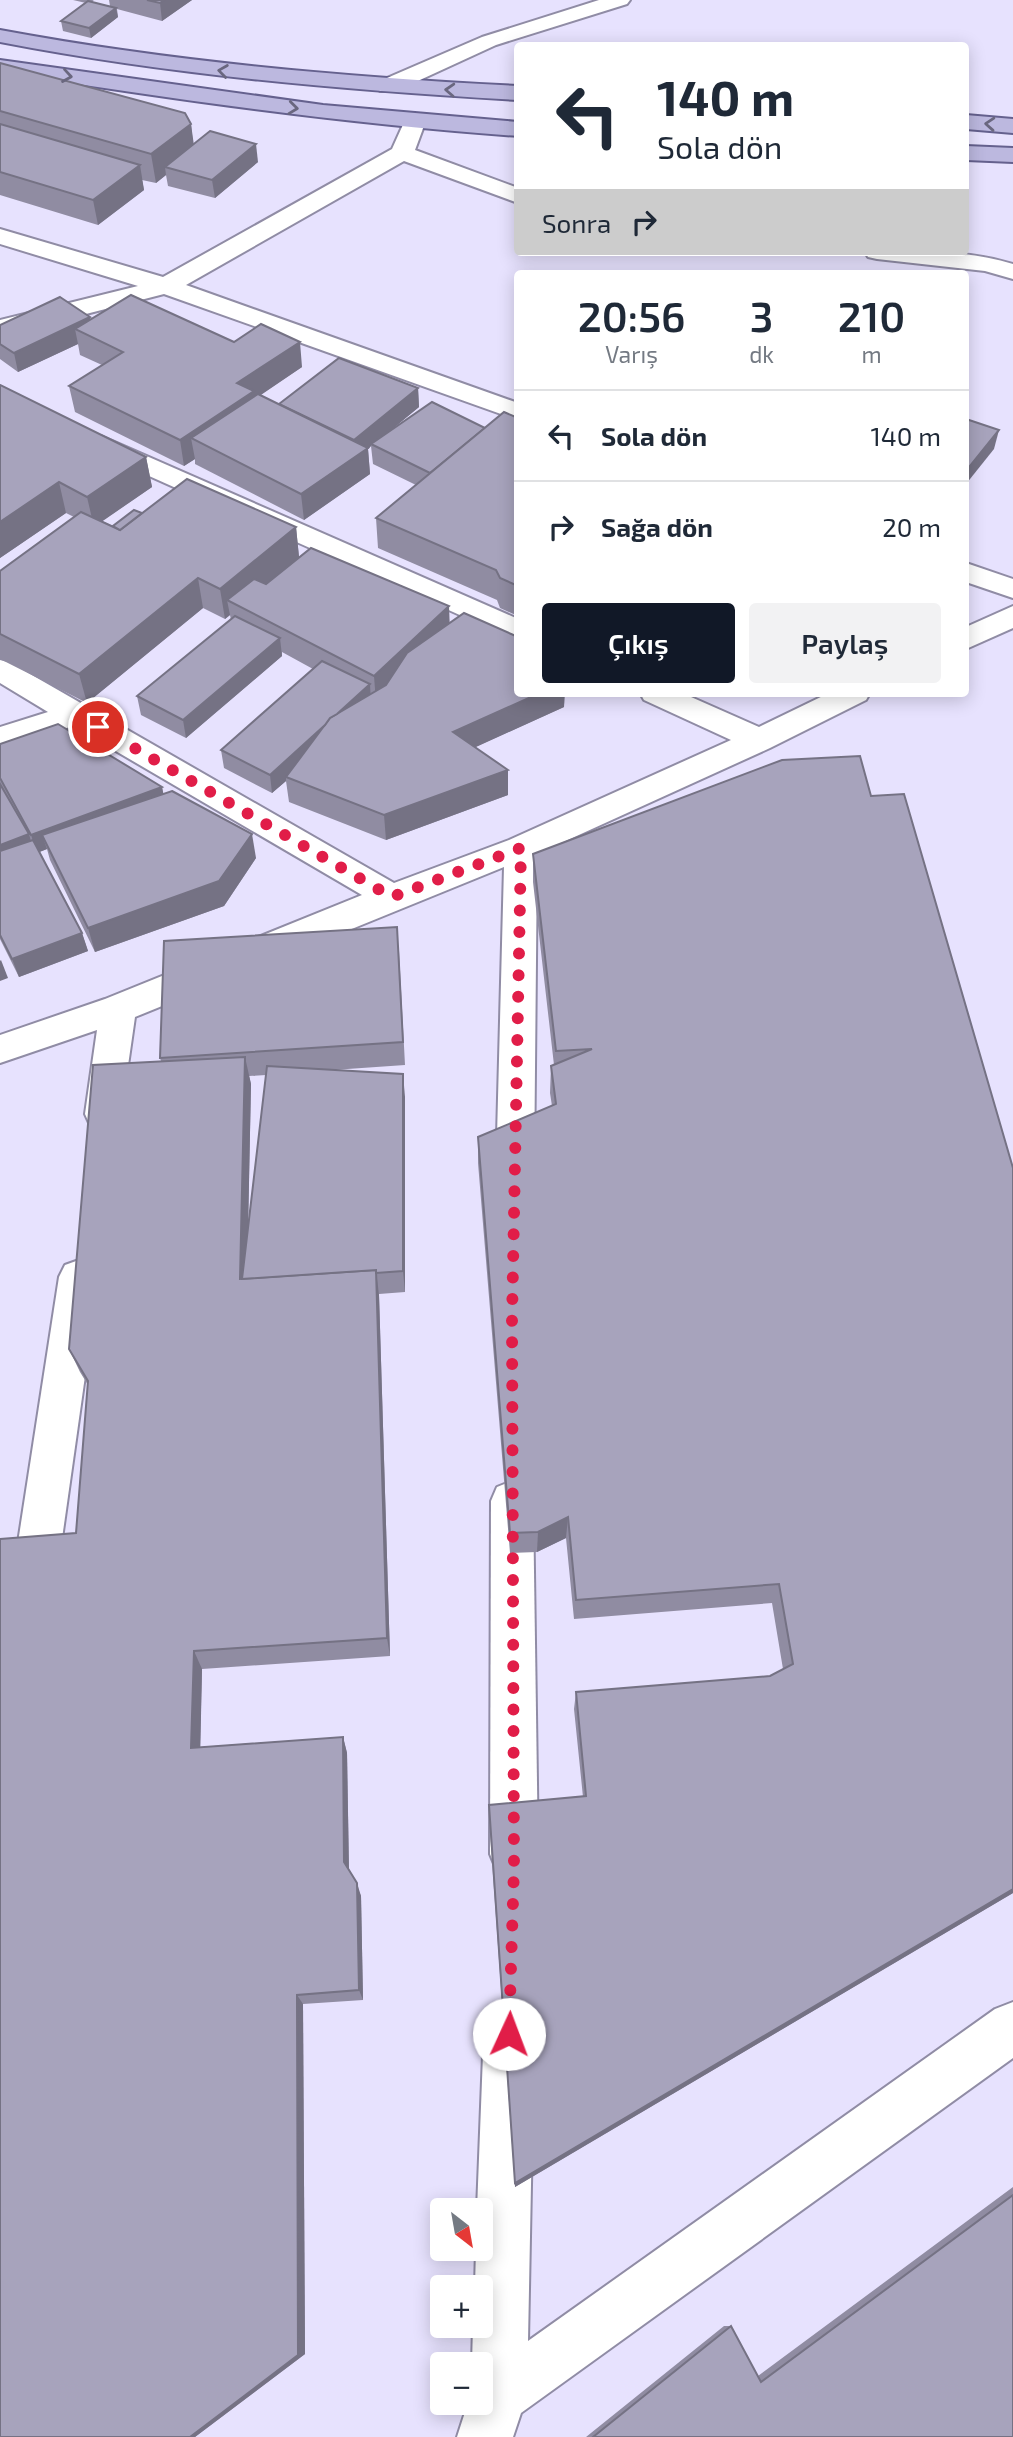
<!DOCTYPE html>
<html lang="tr">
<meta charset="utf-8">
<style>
:root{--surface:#fff;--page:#f2f2f3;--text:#1f2937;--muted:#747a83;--line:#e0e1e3;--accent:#111827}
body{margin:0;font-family:"Exo 2",sans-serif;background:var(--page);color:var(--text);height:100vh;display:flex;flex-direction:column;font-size:26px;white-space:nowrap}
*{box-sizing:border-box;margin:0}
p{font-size:23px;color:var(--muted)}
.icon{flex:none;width:38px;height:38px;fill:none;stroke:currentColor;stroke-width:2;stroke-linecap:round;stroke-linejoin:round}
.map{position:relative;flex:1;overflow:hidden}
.drawer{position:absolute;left:514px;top:270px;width:455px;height:427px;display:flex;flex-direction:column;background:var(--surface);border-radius:7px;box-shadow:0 4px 18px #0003}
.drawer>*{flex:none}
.top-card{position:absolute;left:514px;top:42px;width:455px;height:214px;border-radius:7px;box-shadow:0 4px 18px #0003;background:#fff;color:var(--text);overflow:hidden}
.needle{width:46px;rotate:149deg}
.controls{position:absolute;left:430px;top:2198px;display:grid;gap:14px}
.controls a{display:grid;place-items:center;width:63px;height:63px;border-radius:7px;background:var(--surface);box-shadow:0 4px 18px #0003;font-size:35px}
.pin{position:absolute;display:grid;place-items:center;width:60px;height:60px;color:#fff;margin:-30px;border:4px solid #fff;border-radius:50%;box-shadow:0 2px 7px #0007}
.me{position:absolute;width:77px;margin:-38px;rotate:2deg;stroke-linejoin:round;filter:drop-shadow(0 0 5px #0008)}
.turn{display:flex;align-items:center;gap:24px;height:147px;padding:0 28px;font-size:32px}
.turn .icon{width:91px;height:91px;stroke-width:2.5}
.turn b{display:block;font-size:49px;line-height:60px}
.then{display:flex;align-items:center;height:66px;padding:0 28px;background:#0003;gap:14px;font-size:26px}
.eta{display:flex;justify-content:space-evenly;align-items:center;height:119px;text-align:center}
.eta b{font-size:42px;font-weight:600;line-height:49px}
.button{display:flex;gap:14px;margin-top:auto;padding:14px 28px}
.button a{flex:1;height:80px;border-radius:7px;background:var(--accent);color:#fff;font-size:28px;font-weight:600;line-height:80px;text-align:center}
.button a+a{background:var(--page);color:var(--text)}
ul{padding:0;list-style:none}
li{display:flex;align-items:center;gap:21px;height:91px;padding:0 28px;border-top:2px solid var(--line)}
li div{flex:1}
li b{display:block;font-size:26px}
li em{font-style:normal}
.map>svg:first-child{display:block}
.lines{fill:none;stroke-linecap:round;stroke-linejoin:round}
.minor-casing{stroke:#908ca5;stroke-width:4}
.major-casing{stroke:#65618e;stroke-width:4}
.minor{fill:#fff;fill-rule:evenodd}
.major{fill:#bcb8df;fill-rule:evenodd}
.wall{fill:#908ca2;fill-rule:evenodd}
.shaded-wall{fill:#757284}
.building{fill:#a7a3bc;stroke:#757284;stroke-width:2}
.oneway{stroke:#6a677f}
.route{stroke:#e11d48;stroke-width:12;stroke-dasharray:0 21.6}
</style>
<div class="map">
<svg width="1013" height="2437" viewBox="0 0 1013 2437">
<rect width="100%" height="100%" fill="#e7e2fe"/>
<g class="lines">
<defs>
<g id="minor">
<polygon points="599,0 630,0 627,4 496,45 396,91 380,91 377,86 380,81 482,37"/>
<polygon points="414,116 422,118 425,123 415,150 518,188 518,203 404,161 186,285 518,403 518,420 164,294 0,336 0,320 138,286 0,244 0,229 163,277 392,149 406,118"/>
<path d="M865,252C915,252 965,249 1013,264V279L985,271L877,259L868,257Z"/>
<polygon points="101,436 518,619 518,641 91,450 87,444 91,438"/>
<polygon points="966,563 1013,579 1013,598 966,582"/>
<polygon points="1013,606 1013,628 966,649 966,627"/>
<polygon points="0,660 11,663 394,883 509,840 731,740 644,700 640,693 682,693 759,727 829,693 870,693 866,700 770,748 537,854 534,1175 528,1186 515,1191 502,1186 496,1175 504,867 135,1017 121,1114 116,1125 103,1129 90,1125 85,1114 97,1030 0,1063 0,1035 105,999 362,895 73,726 0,749 0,727 48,712 0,683"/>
<polygon points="79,1260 93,1265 99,1277 55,1588 49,1603 33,1609 17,1603 11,1588 59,1277 65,1265"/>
<polygon points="512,1481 527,1487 533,1501 538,1854 531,1871 514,1878 497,1871 490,1854 491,1501 497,1487"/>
<polygon points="1013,2002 1013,2058 521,2413 513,2437 457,2437 468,2403 481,2403 481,2364 472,2364 473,2326 481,2326 481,2287 475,2287 476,2249 481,2249 481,2210 477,2210 484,2029 491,2011 509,2004 527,2011 534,2029 528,2341 995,2009"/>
</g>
<g id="major">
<path d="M0,30C172,62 344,77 518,86V100C344,90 171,75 0,42Z"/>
<path d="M0,60L323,105L518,122V136C344,124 172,99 0,72Z"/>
<polygon points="966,115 1013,119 1013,133 966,129"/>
<polygon points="966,146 1013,148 1013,162 966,160"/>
</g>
</defs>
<use href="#minor" class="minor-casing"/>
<use href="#major" class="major-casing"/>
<use href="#minor" class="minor"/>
<use href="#major" class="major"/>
</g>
<g class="wall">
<polygon points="73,0 94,0 91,2 110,6 109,0 192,0 162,21 117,9 118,17 91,38 63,31 61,21 86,3"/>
<polygon points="0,63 191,124 193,144 258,162 215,198 168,186 166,175 156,183 142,180 144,190 98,225 0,195"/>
<polygon points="90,317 90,320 234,342 302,367 260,395 279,404 418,388 419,407 385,435 485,428 518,418 518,616 500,608 497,600 378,548 376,518 416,485 373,464 371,446 368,449 370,474 304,520 195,464 195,459 184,466 75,412 69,386 102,365 80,355 78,344 18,372 0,359 0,325"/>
<polygon points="0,385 146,457 152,487 102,521 113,526 142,513 296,527 299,557 449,606 449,623 564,707 475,747 508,770 508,795 386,840 289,802 286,781 272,793 224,768 221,750 313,669 282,652 282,656 186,738 141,715 137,696 231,620 230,615 225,619 203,608 87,703 0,659 0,571 74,517 66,513 0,558"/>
<polygon points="0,744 162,787 163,794 256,858 224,906 95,952 50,860 47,849 39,852 82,933 88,951 19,977 0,939"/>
<polygon points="533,854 1013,1893 515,2187 489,1819 583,1797 574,1709 576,1692 770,1676 783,1669 772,1603 574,1619 566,1538 537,1552 510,1553 478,1163 478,1137 552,1106 550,1093 551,1066 554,1065 533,882"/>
<path d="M399,951L405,1065L333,1070L405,1097V1292L379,1294L390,1656L202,1669L200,1747L343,1737L347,1753L349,1869L361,1896L363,2000L303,2004L305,2354L195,2437H0L76,1533L88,1385L80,1372L69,1349L161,1061L160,1058ZM266,1075L248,1226L251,1084L249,1076Z"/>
<polygon points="1013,2187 1013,2437 586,2437 724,2326 731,2326 758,2376"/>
</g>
<g class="shaded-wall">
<polygon points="164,0 192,0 162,21 160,3"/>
<polygon points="116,8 118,17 91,38 89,28"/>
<polygon points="191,124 195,153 165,167 166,175 156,183 151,154"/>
<polygon points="256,144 258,162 215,198 212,180"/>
<polygon points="140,165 144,190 98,225 93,200"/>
<polygon points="90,317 94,336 75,329 78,344 18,372 14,353"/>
<polygon points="300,342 302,367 255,399 191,438 195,459 184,466 180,440 237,383"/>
<polygon points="418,388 419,407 373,445 371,444 371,446 368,449 370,474 304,520 301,494 354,440"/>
<polygon points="999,430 994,449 966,484 966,471"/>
<polygon points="146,457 152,487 94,527 87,497"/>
<polygon points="59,482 66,513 0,558 0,522"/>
<polygon points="296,527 299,557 240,607 227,600 230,615 225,619 220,589"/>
<polygon points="198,578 203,608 87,703 79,674"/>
<polygon points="449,606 450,632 376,702 374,676"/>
<polygon points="280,638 282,656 186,738 183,720"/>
<polygon points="370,684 371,703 286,777 286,781 272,793 270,775"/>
<polygon points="540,693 565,693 564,707 454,757 453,732"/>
<polygon points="508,770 508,795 386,840 384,815"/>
<polygon points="162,787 166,806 42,835 47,849 37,853 31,835"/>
<polygon points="29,834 34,853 0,865 0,845"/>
<polygon points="252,834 256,858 224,906 95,952 88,928"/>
<polygon points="82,933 88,951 19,977 12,959"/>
<polygon points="1,960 8,978 0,981 0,961"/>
<polygon points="245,1057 251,1084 247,1282 240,1279"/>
<polygon points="403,1074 405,1097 405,1292 403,1271"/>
<polygon points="376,1270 379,1295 390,1656 387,1638"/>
<polygon points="568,1517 566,1538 537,1552 538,1532"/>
<polygon points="194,1651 202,1669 200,1763 191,1748"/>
<polygon points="343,1737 347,1753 349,1875 344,1862"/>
<polygon points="357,1883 361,1896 363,2000 359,1990"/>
<polygon points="1013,1889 1013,1893 515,2187 515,2183"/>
<polygon points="297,1995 303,2004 305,2354 195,2437 190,2437"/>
</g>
<g class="building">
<polygon points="147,0 164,0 160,3"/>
<polygon points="88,1 116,8 89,28 61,21"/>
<polygon points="0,63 185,113 191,124 151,154 0,111"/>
<polygon points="0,124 140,165 93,200 0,172"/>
<polygon points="210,131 256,144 212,180 165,167"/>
<polygon points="131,295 234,342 261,324 300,342 237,383 254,391 180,440 69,386 123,352 75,329"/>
<polygon points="60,297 90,317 14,353 0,344 0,325"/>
<polygon points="339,358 418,388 354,440 279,404"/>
<polygon points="0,385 146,457 87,497 59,482 0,522"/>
<polygon points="258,394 368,448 301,494 191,438"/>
<polygon points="432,402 485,428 430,473 371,444"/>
<polygon points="504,412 518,418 518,586 500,578 496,570 376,518"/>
<polygon points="966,419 999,430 966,471"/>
<polygon points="187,479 296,527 220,589 198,578 79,674 0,634 0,571 81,512 120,530"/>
<polygon points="134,510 142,513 120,530 113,526"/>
<polygon points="311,548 449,606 374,676 227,600 254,579 266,584"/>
<polygon points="464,613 518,637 518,693 540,693 453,732 508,770 384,815 286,777 330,718 386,685 407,653"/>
<polygon points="235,616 280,638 183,720 137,696"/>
<polygon points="322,661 370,684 337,714 330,718 325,725 270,775 221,750"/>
<polygon points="58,724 162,787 31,835 0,778 0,744"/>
<polygon points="860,756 871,796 904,794 1013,1168 1013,1889 515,2183 489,1805 586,1796 576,1692 770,1676 793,1664 779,1584 576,1600 568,1517 538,1532 510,1533 478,1137 556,1104 551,1066 592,1049 556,1051 533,854 782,760"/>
<polygon points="0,784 29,834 0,845"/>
<polygon points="172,791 252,834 219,881 88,928 42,835"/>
<polygon points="33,840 82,933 12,959 0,935 0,851"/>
<polygon points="397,927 403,1042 160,1058 164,941"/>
<polygon points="245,1057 240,1279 376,1270 387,1638 194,1651 191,1748 343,1737 344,1862 357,1883 359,1990 297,1995 298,2355 190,2437 0,2437 0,1539 76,1533 88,1381 69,1349 93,1065"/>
<polygon points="267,1066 403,1074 403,1271 376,1273 376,1270 242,1279"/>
<polygon points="1013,2195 1013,2437 593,2437 731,2326 761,2382"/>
</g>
<defs><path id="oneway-chevron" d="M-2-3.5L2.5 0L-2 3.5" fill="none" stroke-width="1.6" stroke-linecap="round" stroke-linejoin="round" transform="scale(1.75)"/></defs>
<g class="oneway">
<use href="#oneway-chevron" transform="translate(223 71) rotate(-172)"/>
<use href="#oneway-chevron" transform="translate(67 76) rotate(9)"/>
<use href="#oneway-chevron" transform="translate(450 90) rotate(-177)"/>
<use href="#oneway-chevron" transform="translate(293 108) rotate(7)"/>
<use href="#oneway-chevron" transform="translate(990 124) rotate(-176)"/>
</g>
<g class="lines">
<polyline class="route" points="98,727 392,897 521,848 512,1320 514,1867 509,2034"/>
</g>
</svg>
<div class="controls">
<a><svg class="needle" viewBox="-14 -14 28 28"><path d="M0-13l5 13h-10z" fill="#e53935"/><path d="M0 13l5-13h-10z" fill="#747a83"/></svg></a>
<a>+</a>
<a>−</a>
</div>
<div class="pin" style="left:98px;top:727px;background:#d93025"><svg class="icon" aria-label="arrive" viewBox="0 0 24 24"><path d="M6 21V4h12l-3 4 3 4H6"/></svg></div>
<svg class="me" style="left:509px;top:2034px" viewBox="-20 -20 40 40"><circle r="19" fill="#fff"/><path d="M0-13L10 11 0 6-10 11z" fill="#e11d48"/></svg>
<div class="top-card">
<div class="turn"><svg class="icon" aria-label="left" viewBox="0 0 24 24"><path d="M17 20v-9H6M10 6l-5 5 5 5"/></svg><div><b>140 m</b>Sola dön</div></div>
<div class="then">Sonra<svg class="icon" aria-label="right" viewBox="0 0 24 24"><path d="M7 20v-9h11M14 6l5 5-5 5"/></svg></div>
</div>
<section class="drawer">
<div class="eta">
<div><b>20:56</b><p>Varış</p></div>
<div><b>3</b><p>dk</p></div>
<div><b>210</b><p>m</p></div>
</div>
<ul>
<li><svg class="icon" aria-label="left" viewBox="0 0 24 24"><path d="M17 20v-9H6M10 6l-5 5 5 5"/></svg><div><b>Sola dön</b></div><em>140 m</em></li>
<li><svg class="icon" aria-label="right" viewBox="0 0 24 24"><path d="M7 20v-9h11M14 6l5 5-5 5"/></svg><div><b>Sağa dön</b></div><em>20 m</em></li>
</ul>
<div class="button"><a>Çıkış</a><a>Paylaş</a></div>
</section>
</div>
